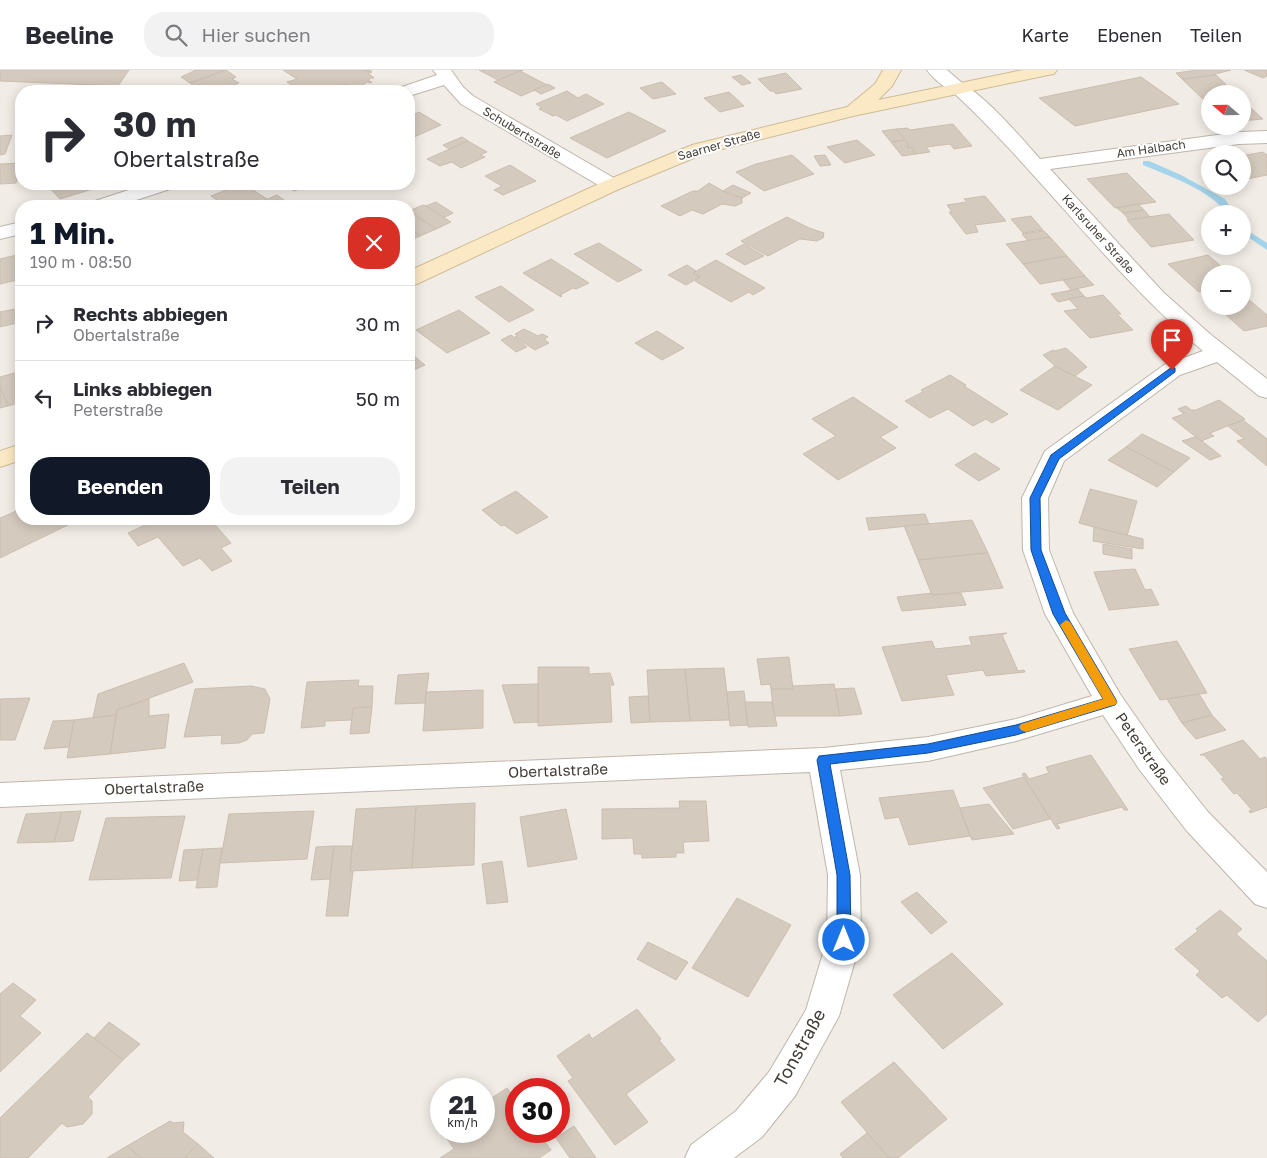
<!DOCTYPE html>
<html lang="de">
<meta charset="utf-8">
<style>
:root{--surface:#fff;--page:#f2f2f3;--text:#2b2b33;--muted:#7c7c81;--line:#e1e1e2;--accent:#111827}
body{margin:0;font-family:"Golos Text",sans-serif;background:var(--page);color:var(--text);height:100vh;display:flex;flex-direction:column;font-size:19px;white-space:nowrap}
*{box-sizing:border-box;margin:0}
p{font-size:16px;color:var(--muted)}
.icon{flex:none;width:28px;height:28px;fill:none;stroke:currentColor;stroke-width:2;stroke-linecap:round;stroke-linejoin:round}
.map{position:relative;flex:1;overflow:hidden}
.panel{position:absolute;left:15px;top:130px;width:400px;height:325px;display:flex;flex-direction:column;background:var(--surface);border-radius:20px;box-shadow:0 2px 12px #0003}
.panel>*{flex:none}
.banner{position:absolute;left:15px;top:15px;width:400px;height:105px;border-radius:20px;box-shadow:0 2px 12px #0003;background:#fff;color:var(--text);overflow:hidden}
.needle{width:32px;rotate:290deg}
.tools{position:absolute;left:1201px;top:15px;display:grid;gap:10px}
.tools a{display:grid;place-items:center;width:50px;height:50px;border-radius:50%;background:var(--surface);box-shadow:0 2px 12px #0003;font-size:25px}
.speed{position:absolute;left:430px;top:1008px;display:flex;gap:10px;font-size:25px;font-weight:700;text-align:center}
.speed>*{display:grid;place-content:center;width:65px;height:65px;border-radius:50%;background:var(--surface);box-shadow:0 2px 12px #0003;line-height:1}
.speed small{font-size:12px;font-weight:400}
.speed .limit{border:8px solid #d22;background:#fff;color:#111}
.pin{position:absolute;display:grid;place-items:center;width:42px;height:42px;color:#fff;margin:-51px -21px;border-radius:50% 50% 50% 0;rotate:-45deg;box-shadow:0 0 5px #0007}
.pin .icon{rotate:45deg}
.me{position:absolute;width:55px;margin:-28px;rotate:0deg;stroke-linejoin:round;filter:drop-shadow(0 0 4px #0008)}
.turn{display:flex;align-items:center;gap:18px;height:105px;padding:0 15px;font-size:22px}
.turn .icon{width:65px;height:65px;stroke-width:2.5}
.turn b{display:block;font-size:35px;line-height:42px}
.round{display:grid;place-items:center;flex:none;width:52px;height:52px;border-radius:20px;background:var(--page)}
.head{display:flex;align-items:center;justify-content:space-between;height:85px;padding:0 15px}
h1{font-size:30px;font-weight:700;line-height:38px;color:var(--accent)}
.primary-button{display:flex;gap:10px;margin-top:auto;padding:10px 15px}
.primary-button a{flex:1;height:58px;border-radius:20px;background:var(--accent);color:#fff;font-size:20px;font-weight:700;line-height:58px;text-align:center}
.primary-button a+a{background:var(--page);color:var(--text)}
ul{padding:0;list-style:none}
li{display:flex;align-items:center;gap:15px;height:75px;padding:0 15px;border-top:1px solid var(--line)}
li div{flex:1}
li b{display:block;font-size:19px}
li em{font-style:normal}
header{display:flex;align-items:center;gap:30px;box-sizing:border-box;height:70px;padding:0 25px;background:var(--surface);border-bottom:1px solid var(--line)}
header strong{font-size:24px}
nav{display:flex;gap:28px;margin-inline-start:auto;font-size:18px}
.search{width:350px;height:45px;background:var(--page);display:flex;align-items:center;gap:12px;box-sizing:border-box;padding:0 18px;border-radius:20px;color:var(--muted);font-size:19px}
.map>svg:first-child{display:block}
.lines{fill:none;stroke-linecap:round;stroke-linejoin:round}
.stream{fill:#a4d4eb;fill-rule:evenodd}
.building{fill:#d5cabe;stroke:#ccbeaf}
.minor-casing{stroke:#bfb6ab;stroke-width:2}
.tertiary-casing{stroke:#bfb6ab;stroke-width:2}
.secondary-casing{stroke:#cfbb97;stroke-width:2}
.minor{fill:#fff;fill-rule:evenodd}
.tertiary{fill:#fff;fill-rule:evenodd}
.secondary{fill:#fbe9c5;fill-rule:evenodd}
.route{fill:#1a73e8;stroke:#114b97}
.slow{fill:#f59e0b}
.labels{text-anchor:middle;stroke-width:4;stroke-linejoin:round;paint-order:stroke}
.far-street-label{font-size:12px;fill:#433c35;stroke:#fff}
.street-label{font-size:15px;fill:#433c35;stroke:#fff}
.near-street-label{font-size:18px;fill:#433c35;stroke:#fff}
</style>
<header>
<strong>Beeline</strong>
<div class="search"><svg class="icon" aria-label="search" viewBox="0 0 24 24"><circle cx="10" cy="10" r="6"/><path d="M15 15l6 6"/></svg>Hier suchen</div>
<nav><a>Karte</a><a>Ebenen</a><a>Teilen</a></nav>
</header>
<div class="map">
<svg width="1267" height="1088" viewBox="0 0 1267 1088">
<rect width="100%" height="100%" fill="#f1ece5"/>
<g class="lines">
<g class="stream">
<path d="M1143,91H1149L1181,105L1225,129L1235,144H1227C1211,120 1169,106 1143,95Z"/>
<polygon points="1242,157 1267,173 1267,180 1242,163"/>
</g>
</g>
<g class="building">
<polygon points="0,0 129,0 118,16 0,11"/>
<polygon points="196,0 226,0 190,13 181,7"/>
<polygon points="226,0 236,7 232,9 239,13 233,15 238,18 230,21 196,21 200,20 190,13"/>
<polygon points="283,0 371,0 365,1 370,1 372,2 368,3 374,8 370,8 369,11 372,12 370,13 367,12 359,17 346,17 347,15 343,15 326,21 308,21 304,18 299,20 287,12 297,9"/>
<polygon points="479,0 523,0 498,10"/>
<polygon points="1198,0 1231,0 1215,4 1216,5 1182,9 1176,3"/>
<polygon points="1244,0 1267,0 1267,6 1263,8"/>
<polygon points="520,1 547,15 521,26 494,12"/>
<polygon points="786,3 802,19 776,24 773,21 770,21 758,9"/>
<polygon points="741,5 751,13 742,15 732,7"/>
<polygon points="1216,5 1236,24 1210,24 1210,36 1182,9"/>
<polygon points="1141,7 1179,34 1075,56 1039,28"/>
<polygon points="662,12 676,24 653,29 640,18"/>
<polygon points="548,14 555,18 541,24 534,20"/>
<polygon points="567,21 578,28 586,24 604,34 567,51 556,45 553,46 539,39 542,38 536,34"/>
<polygon points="729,22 744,36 720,42 704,28"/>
<polygon points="1242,30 1263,49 1242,51"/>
<polygon points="419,42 441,55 414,67 409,63 409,47"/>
<polygon points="629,42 666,61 607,88 570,68"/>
<polygon points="953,54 972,76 954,79 950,74 926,77 930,82 916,84 911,77 908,78 907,76 909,75 896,59 908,58 910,60"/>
<polygon points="896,59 905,70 891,72 882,61"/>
<polygon points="12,65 5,84 0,85 0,66"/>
<polygon points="462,67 468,71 449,79 443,75"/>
<polygon points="857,70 875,85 845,93 827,77"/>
<polygon points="905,70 909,75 907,76 908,78 911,77 916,84 902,86 891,72"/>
<polygon points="468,71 487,82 480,85 485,87 461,98 452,92 440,96 427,89"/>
<polygon points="1263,82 1267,85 1267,105 1242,110 1242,86"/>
<polygon points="792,85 814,104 764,121 736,102 756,94"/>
<polygon points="825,85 831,95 820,96 814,86"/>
<polygon points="21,93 16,113 0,114 0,94"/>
<polygon points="510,95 536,111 503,125 494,120 502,116 485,106"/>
<polygon points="1127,103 1156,132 1115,138 1087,109"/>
<polygon points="709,113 730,125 742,128 742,133 735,136 722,134 703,144 692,140 680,146 661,136 693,121 698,121"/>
<polygon points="46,114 109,114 60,129"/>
<polygon points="241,114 244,114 267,129 250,136 226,136 211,126"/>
<polygon points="284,114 312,114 294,121"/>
<polygon points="733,115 751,123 742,128 723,121"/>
<polygon points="277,125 291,135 273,136 265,130"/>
<polygon points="985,126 1006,151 975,155 978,162 966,164 949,142 952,142 947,135 967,132 964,129"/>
<polygon points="436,132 453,143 443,148 426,136"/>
<polygon points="1138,134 1144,140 1123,143 1117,138"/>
<polygon points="423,135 426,136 451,152 436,159 409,141"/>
<polygon points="1144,140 1150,147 1129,150 1123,143"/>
<polygon points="409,141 436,159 420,166 409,158"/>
<polygon points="1169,144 1194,170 1151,177 1127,150"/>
<polygon points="1031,146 1043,160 1023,163 1011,149"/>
<polygon points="787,147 809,158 824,163 823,168 817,171 800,169 768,186 741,171"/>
<polygon points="409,158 420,166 409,171"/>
<polygon points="1044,161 1050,167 1028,171 1022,164"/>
<polygon points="1050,167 1067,186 1023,194 1006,174"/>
<polygon points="599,173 642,200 618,212 574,184"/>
<polygon points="744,174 764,186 745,195 726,184"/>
<polygon points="21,184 21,209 0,214 0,189"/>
<polygon points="1208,185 1230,204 1210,204 1210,219 1199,222 1168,194"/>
<polygon points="1067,186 1085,206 1040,214 1023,194"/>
<polygon points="551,189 589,213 576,219 573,218 560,225 562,226 561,227 523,203"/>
<polygon points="716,190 765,218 753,225 749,222 731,232 695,211 700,207 693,203"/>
<polygon points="687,195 696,201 693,203 700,207 686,215 668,205"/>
<polygon points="1085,206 1094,215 1071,220 1063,210"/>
<polygon points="501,216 534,240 509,252 475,227"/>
<polygon points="1078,219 1084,226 1058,232 1051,224"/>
<polygon points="1103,225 1121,244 1117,244 1133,260 1090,268 1064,241 1078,239 1069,229 1084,226 1087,228"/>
<polygon points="1248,229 1267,245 1267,256 1244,261 1216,236 1242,236 1242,230"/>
<polygon points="20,238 21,252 0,257 0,242"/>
<polygon points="459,240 490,263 447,283 416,260"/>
<polygon points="524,259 538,266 542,264 548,267 544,269 549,273 535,280 515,267 517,266 515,264"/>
<polygon points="657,261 684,278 662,290 635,273"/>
<polygon points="511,265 527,277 516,282 501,270"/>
<polygon points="1066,278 1087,297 1075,306 1055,296 1043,285 1053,280 1055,281"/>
<polygon points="409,282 425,295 411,301 409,299"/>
<polygon points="1055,296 1092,315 1058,340 1020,320"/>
<polygon points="18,302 21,309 21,332 8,336 0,317 0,307"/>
<polygon points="950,305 966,315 964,316 1008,344 992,353 986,349 973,356 948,339 930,348 905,331 923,322 921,320"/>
<polygon points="0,317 8,336 0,338"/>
<polygon points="853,327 898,357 880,367 896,378 838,410 803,384 836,366 812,349"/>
<polygon points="1219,330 1245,349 1210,363 1214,366 1201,371 1172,348 1184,344 1178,339 1186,336 1191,340 1196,340"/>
<polygon points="1243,350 1267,369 1267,396 1237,371 1244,369 1228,356"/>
<polygon points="1142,364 1190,388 1174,402 1126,377"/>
<polygon points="1195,367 1202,371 1221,386 1210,390 1182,371"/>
<polygon points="1126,377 1174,402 1157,417 1108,390"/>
<polygon points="975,383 1000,399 979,411 955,395"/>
<polygon points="1090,419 1137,431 1127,466 1079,453"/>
<polygon points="516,421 548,447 517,464 504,455 501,456 482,440"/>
<polygon points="21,439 21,449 77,449 78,450 0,488 0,448"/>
<polygon points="925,444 929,454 869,460 866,448"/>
<polygon points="158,449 210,449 231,473 221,478 232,491 212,501 200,488 183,496 158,467 138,476 128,463"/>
<polygon points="972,450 988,483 918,490 904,456"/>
<polygon points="1094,457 1143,469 1143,479 1093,471"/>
<polygon points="1103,474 1132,479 1132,489 1103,484"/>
<polygon points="988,483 1003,518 932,525 918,490"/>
<polygon points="1135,499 1145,520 1151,519 1159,535 1109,540 1094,502"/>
<polygon points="932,523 932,525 961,523 966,535 902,541 897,527"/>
<polygon points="1007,563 1002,565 1018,601 1024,600 1025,602 986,606 983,600 946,605 954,625 902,631 882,577 932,571 935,579 972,575 969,567"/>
<polygon points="1177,571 1207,623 1160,630 1129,579"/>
<polygon points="789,587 793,619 771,619 770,614 761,615 757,589"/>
<polygon points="184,593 193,612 117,640 116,645 93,648 98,624"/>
<polygon points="538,597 589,597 589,604 610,603 614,615 610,615 612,652 538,656"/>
<polygon points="724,598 730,650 690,651 685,599"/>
<polygon points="685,599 690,651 650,652 647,600"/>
<polygon points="429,603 425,633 395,634 398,605"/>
<polygon points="359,610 358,616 373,616 372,637 353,638 352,650 325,651 325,656 301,658 307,612"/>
<polygon points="538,614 538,652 514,653 502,615"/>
<polygon points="834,614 840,646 774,646 771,619 793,619 793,616"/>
<polygon points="251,616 265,619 270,629 264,663 252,664 247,670 239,673 221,674 222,665 184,667 195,619"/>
<polygon points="854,618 862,644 840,646 835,619"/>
<polygon points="483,620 483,658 423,661 426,622"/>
<polygon points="744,621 748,655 730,656 727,622"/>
<polygon points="1199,624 1212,645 1182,653 1167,629"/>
<polygon points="648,626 650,652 631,653 629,627"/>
<polygon points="30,628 15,670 0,670 0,629"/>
<polygon points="149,629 149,646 169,644 165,678 110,684 117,640"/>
<polygon points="745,632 772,632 777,656 748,657"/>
<polygon points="372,637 369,663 350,664 353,638"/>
<polygon points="116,645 110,684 67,688 74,650"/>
<polygon points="1212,645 1226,660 1196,669 1182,653"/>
<polygon points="74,650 69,677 44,679 53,651"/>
<polygon points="1243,670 1260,689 1265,687 1267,690 1267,737 1250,743 1249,741 1252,740 1237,723 1234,724 1221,709 1224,708 1204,685 1200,685"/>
<polygon points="1091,685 1128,740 1124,740 1122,737 1057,754 1060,758 1057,759 1022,704 1025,703 1029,709 1049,703 1046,697"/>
<polygon points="1024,707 1050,749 1013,759 983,718"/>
<polygon points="953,720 970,766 909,775 899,747 885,749 879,728"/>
<polygon points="679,731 706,731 709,771 683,772 684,783 676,783 676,787 642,788 642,784 634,784 633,768 602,769 602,739 680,738"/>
<polygon points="475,733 474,795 412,798 416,736"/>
<polygon points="989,734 1014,764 972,770 960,738"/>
<polygon points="416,736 412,798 350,801 356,739"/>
<polygon points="566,739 577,789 528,797 520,747"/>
<polygon points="81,741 73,771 54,772 62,742"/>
<polygon points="314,741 307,789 220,793 229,744"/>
<polygon points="62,742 54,772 17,773 26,744"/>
<polygon points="185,746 171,808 89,810 106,748"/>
<polygon points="334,776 330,809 311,810 316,777"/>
<polygon points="334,776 352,776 350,801 353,801 348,846 326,846"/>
<polygon points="222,778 217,817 196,818 203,779"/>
<polygon points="203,779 197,810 179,811 184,780"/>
<polygon points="502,791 508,832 487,834 482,794"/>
<polygon points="917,822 947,852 931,864 901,832"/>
<polygon points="737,828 791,855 748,927 692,898"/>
<polygon points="1220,840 1242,859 1236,864 1267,891 1267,944 1258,952 1227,925 1222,928 1196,905 1200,901 1175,879 1198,861 1196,859"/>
<polygon points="648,872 688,892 676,910 637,889"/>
<polygon points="952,883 1003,934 943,979 893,925"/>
<polygon points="13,913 36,930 20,946 41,963 0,1002 0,924"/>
<polygon points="637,939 661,969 659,970 675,990 626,1024 648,1052 615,1075 568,1011 573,1008 557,986 589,964 592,969"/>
<polygon points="109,952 140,974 123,990 94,968"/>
<polygon points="87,963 123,990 88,1027 92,1031 92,1044 83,1054 67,1057 62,1053 28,1088 0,1088 0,1048"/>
<polygon points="894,992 947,1049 898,1088 889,1088 841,1032"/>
<polygon points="507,1018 516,1031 516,1061 537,1061 551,1080 539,1088 440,1088 454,1079 442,1061 484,1061 484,1033"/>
<polygon points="170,1051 173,1053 184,1052 183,1062 198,1074 184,1088 141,1088 127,1076"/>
<polygon points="574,1056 596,1088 570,1088 556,1068"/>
<polygon points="867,1063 889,1088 843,1088 840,1084"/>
<polygon points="198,1074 214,1088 184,1088"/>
<polygon points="127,1076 141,1088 107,1088"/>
</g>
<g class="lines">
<defs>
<g id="minor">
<polygon points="433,0 451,0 463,17 473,26 619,111 622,115 619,119 612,121 605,119 461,34 444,15 409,26 409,21 399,21 402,17 437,5"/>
<path d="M960,14C979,18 1025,72 1040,89L1239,62L1267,61V73L1239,74L1050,99L1163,222L1210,264L1267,309V328L1259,326L1217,292L1180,305L1064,391L1048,428L1049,480L1073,543L1120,624L1161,683L1208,742L1267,802V838L1255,834L1186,760L1139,699L1103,645L1016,671L928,691L840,700L860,805L861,870L839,946L795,1026L762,1067L734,1088H685L691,1075L736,1041L769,1002L806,940L827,870L828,805L810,702L0,737V713L823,678L928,667L1016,649L1092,626L1045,544L1023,480L1022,428L1045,381L1164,295L1203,281C1111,204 1042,105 954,23L951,19L954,15Z"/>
<polygon points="147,114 176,114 173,118 118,136 89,136 92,132"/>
<polygon points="21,152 21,164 0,169 0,157"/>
</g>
<path id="tertiary" d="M927,0H947L969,19L966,23C953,26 935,11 927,0Z"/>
<g id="secondary">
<polygon points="883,0 901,0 892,16 878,30 1023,0 1057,0 1054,4 1048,5 853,46 706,83 619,119 417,214 409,215 409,201 605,111 692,75 847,37 875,14"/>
<polygon points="21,374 21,390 0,397 0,381"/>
</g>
</defs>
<use href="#minor" class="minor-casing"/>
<use href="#tertiary" class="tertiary-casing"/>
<use href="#secondary" class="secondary-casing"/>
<use href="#minor" class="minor"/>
<use href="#tertiary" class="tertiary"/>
<use href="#secondary" class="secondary"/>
</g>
<polygon class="route" points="1172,297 1175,298 1175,302 1059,389 1040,428 1041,480 1065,543 1115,628 1117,632 1115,635 1016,665 928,683 830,694 850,805 851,870 849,874 844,876 839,874 837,870 837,805 817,690 819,686 928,674 1016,655 1103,629 1053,544 1031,480 1030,428 1051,385"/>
<polygon class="slow" points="1066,550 1070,552 1117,632 1115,635 1110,636 1026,662 1021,660 1019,657 1021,654 1103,629 1060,555"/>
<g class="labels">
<g class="far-street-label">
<text transform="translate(522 63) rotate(31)" y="4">Schubertstraße</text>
<text transform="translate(719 75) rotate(-16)" y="4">Saarner Straße</text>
<text transform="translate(1151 79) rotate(-8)" y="4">Am Halbach</text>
<text transform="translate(1098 164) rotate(48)" y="4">Karlsruher Straße</text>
</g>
<g class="street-label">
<text transform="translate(1143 679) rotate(55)" y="5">Peterstraße</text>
<text transform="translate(558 701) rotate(-2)" y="5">Obertalstraße</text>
<text transform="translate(154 718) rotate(-2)" y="5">Obertalstraße</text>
</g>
<g class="near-street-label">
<text transform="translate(800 978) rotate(-61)" y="6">Tonstraße</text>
</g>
</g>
</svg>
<div class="tools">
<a><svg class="needle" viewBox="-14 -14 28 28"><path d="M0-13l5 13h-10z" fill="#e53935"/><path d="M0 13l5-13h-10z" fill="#7c7c81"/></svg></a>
<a><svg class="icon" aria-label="search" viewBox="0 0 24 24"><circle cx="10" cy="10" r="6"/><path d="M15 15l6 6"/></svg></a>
<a>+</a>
<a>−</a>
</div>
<div class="speed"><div>21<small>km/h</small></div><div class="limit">30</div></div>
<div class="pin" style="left:1172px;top:300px;background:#d93025"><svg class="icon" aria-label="arrive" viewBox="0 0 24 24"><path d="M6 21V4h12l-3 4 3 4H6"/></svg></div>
<svg class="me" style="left:844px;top:870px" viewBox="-20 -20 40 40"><circle r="17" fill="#1a73e8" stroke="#fff" stroke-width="3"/><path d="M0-11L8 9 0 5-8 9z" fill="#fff"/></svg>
<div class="banner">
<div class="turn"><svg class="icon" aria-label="right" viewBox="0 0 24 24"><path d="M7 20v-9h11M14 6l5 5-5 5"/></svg><div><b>30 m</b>Obertalstraße</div></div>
</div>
<section class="panel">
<div class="head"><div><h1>1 Min.</h1><p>190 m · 08:50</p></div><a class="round" style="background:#d93025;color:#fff"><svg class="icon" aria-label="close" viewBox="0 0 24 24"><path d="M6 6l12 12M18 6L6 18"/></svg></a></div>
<ul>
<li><svg class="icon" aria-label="right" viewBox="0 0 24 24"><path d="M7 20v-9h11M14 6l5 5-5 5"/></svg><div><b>Rechts abbiegen</b><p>Obertalstraße</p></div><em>30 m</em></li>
<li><svg class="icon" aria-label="left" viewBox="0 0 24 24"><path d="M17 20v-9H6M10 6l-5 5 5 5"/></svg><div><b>Links abbiegen</b><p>Peterstraße</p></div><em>50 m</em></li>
</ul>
<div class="primary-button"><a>Beenden</a><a>Teilen</a></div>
</section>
</div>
